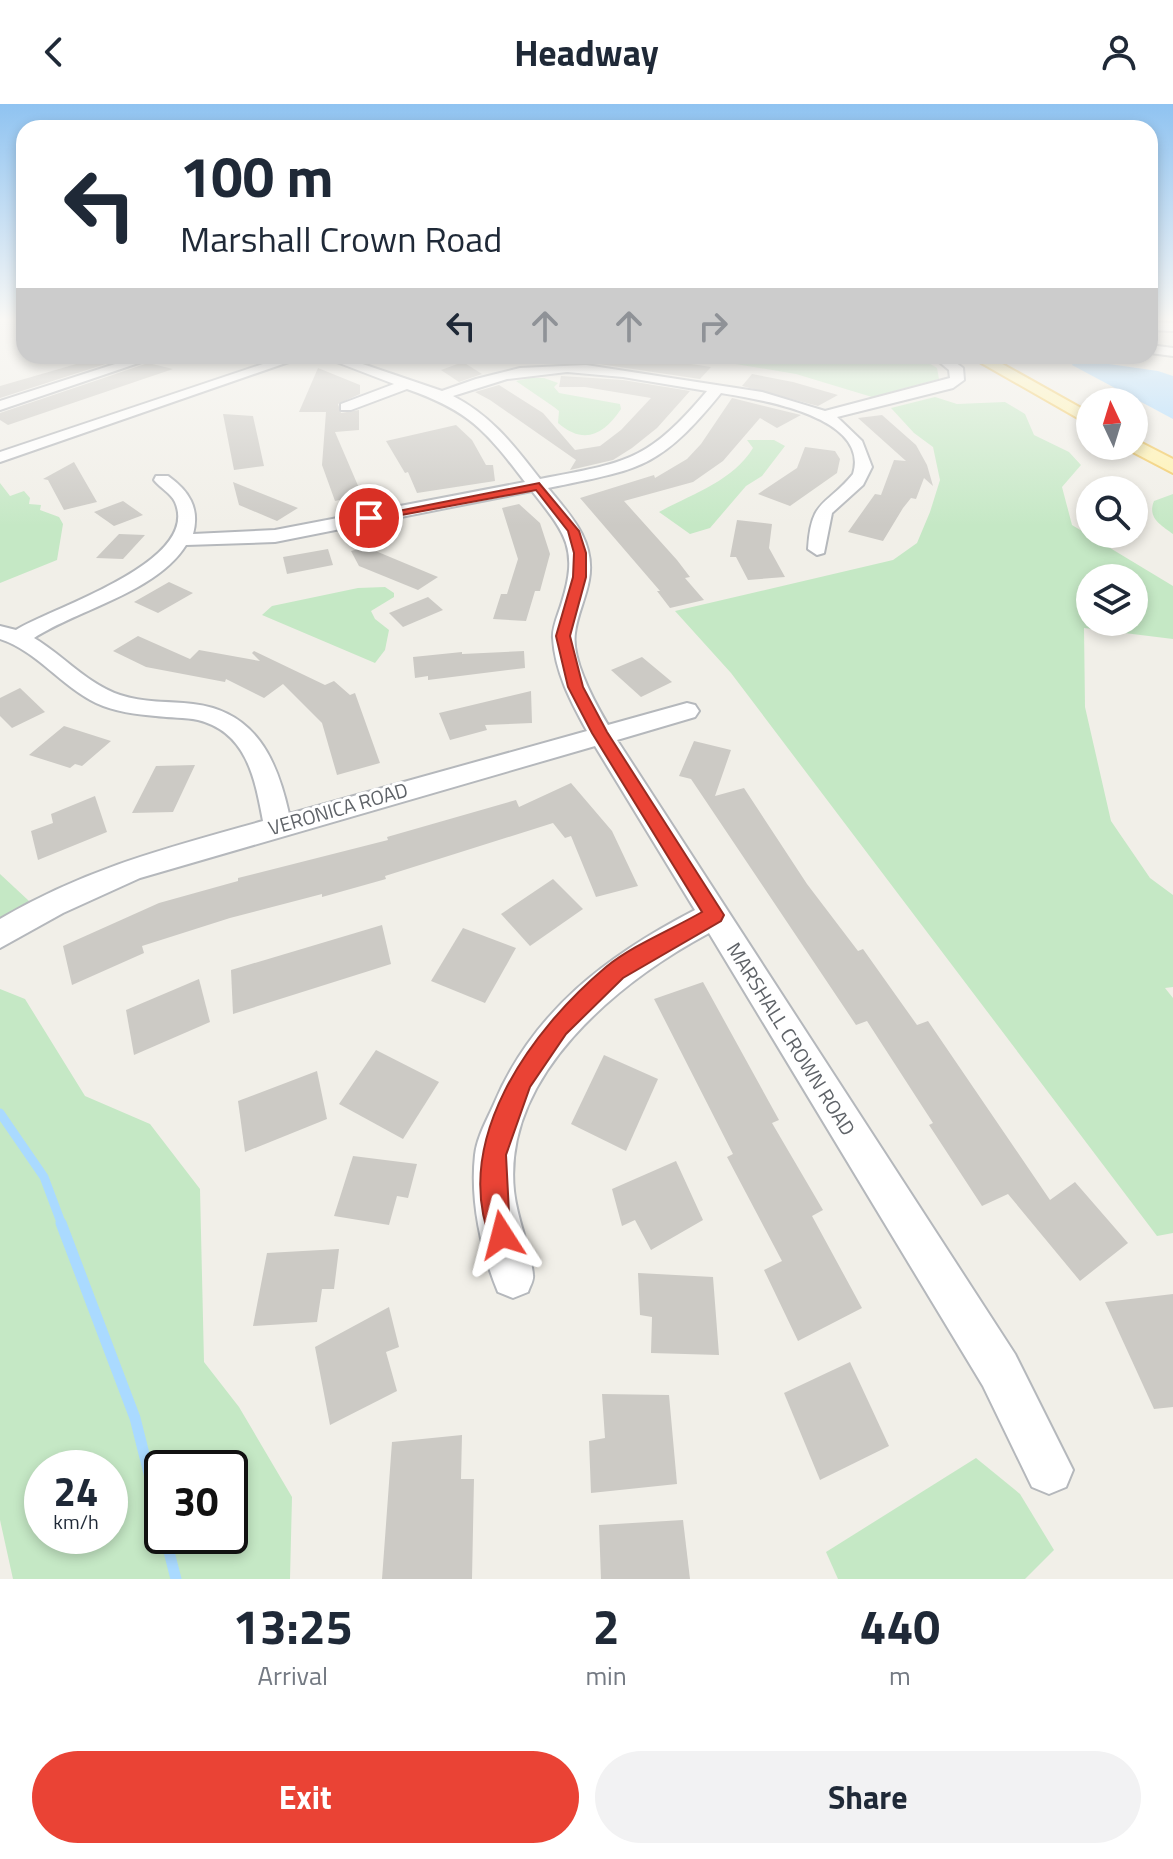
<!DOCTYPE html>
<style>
:root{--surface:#fff;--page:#f2f2f3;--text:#1f2937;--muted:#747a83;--accent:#ea4335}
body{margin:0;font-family:"Titillium Web",sans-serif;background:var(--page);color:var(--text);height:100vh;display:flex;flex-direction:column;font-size:30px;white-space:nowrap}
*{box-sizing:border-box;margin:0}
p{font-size:26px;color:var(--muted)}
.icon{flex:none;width:44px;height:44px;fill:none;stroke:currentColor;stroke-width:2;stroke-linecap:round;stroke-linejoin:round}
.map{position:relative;height:1475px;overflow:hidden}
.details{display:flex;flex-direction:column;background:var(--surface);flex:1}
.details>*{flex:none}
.banner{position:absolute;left:16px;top:16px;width:1142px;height:244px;border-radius:24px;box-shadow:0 4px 12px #0003;background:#fff;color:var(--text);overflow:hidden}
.needle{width:52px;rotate:356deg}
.controls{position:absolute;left:1076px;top:284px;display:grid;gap:16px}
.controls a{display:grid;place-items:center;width:72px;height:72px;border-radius:50%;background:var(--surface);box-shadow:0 4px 12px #0003;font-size:40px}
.speed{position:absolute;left:24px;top:1346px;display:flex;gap:16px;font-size:40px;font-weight:700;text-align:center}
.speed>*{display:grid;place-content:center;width:104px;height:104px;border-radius:50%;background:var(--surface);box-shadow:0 4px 12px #0003;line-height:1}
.speed small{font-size:20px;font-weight:400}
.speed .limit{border:4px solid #111;border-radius:12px;background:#fff;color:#111}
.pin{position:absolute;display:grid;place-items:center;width:68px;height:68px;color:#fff;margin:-34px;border:4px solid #fff;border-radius:50%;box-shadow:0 2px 8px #0007}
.me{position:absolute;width:88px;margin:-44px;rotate:351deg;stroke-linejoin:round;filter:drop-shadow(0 0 6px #0008)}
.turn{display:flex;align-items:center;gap:28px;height:168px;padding:0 32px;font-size:36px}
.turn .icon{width:104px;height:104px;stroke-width:2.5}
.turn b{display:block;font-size:56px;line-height:68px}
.lanes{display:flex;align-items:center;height:76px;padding:0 32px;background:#0003;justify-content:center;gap:40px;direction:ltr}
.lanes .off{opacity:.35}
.eta{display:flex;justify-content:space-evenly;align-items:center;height:136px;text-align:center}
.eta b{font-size:48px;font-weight:700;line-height:56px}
.cta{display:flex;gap:16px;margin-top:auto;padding:16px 32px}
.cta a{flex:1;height:92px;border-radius:48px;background:var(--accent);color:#fff;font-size:32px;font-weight:700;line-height:92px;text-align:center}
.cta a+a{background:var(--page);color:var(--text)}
header{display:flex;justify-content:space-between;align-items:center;height:104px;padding:0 32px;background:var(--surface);font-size:36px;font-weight:700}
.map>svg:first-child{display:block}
.green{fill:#c5e8c5;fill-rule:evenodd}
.water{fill:#aadaff}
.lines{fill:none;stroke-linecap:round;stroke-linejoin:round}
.stream-far1{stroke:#aadaff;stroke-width:9}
.stream{stroke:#aadaff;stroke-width:11}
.building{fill:#cccac5}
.minor-casing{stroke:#b5b8bc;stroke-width:4}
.major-casing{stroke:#f2c960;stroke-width:4}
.minor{fill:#fff;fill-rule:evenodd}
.major{fill:#fff2af;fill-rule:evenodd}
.route{fill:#ea4335;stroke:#982c22;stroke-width:2}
.labels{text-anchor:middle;stroke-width:6;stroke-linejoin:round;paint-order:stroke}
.street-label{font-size:20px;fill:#5f6368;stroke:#fff}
</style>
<header><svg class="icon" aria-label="back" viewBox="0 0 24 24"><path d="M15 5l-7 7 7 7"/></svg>Headway<svg class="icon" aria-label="person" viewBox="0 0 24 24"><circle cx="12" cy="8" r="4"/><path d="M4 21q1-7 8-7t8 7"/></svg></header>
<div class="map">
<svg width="1173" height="1475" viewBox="0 0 1173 1475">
<rect width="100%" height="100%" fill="#f1efe8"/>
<g class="green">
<polygon points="688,252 861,252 879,260 924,256 937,264 939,275 872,293 796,270"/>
<path d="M530,274H544L558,279L554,283L559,289L620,300L621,305C604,330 585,342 558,319L559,307L554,303L516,277Z"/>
<path d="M935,293L957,300L1005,298L1025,310L1034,331L1069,348L1081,361L1062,383L1072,421L1173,482V535L1084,524L1085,603L1111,717L1150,774L1173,791V883L1165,884L1173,894V1129L1157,1132L731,569L675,507L893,456L917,439L930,408L940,376L933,343L914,329L891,304ZM1090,474H1134V518H1090Z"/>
<path d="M747,336H774L785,342L762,372L746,382L710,424L690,430L659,408C692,390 733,377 753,344Z"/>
<polygon points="0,379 10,392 24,387 30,394 29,400 41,401 40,406 59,413 63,420 57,456 0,479"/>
<path d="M1173,390V430C1161,421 1147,414 1154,397Z"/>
<polygon points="385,483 394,489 394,493 371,507 375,515 389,526 385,546 375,559 262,511 272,502 358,484"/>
<polygon points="0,770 29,797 0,814"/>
<path d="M0,885L25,895L85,992L150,1020L200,1085L204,1258L239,1303L292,1393L290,1475H13L0,1416ZM110,1364V1432H42V1364ZM230,1364V1432H162V1364Z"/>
<polygon points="976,1354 1020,1390 1054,1446 1025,1475 838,1475 826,1448"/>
</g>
<polygon class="water" points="1088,257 1158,267 1173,272 1173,315 1072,261 1073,258"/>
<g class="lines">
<polyline class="stream-far1" points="0,1009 44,1073 62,1121"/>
<g class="stream">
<polyline points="61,1119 135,1314 162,1421"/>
<polyline points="165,1432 176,1475"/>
</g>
</g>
<g class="building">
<polygon points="104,252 127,253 0,294 0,282"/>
<polygon points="564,252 637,252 711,263 700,275 586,258 563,259"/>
<polygon points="463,258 482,270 459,278 441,266"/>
<polygon points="148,259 173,265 8,321 0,316 0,309"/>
<polygon points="318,264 360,281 360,290 338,300 341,309 359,306 359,326 335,328 362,391 335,397 322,361 326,308 299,308"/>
<polygon points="752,270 793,278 838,291 818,302 742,282"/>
<polygon points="561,272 623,276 690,287 657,324 632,344 613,356 570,366 576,356 490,296 475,288 499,281 543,309 575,346 600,342 621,326 651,294 585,283 559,283"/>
<polygon points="732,294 801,311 777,324 760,314 723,357 693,378 624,397 677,456 690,473 685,474 704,496 670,504 657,487 660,487 580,394 654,371 655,374 687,355 701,340"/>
<polygon points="223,310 253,312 264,362 234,366"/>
<polygon points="882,311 916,341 927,361 933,382 924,374 916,395 911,394 903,404 883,437 848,428 875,390 881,391 894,356 906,357 858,314"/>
<polygon points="456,321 472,336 486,361 493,361 495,377 417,389 408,368 405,369 386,337"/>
<polygon points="805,343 835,347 840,355 837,369 790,402 758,390 797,364"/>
<polygon points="74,358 97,398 64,406 48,376 43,375"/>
<polygon points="233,378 298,404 277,417 239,401"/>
<polygon points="123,397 143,411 114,422 94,408"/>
<polygon points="519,400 540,419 550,450 540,487 535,487 526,517 493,515 501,490 507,490 518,455 502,404"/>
<polygon points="737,416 772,420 769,444 785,473 748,476 736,453 730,453"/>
<polygon points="119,430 145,431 123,455 96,454"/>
<polygon points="366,443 438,473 418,486 359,462 351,447"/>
<polygon points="328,445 333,461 287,470 283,453"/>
<polygon points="169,478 193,489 158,509 134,498"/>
<polygon points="428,493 443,506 403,523 389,509"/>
<polygon points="138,532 190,555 199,546 260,557 252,549 254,547 325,581 334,577 350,591 355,589 380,659 337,671 322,619 283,580 264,594 226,575 225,578 146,563 113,547"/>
<polygon points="524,547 525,564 428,576 428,572 415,574 413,553 462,548 462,550"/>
<polygon points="642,553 672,578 641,593 611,566"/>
<polygon points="20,584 45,608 12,624 0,612 0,594"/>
<polygon points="531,587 532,619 485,621 487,626 450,636 439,609"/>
<polygon points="64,622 111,637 82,662 75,660 70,664 29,651"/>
<polygon points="694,637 731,646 715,692 744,684 807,780 858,847 863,845 917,921 928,917 1050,1096 1075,1078 1128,1139 1080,1177 1008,1090 982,1102 929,1021 933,1019 867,917 856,921 691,675 679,672"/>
<polygon points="195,661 173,708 132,709 156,662"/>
<polygon points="571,679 612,727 638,782 596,793 571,732 565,734 553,719 385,772 386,775 322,793 322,790 230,814 142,842 144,849 72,881 63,842 159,799 238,777 238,774 388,736 387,733 516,696 519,703"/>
<polygon points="95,692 107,728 38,756 31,727 53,719 51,710"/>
<polygon points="553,775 583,805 530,842 501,810"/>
<polygon points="382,821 391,860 233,910 231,866"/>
<polygon points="463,824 516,844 485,899 431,877"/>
<polygon points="199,875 210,918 134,951 126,906"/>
<polygon points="703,878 779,1016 772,1019 823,1106 812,1112 862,1204 798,1237 764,1166 782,1157 727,1053 733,1050 654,895"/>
<polygon points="376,946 439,978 403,1035 339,1000"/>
<polygon points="604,951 658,975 626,1047 571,1020"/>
<polygon points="317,967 327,1015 245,1048 238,997"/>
<polygon points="353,1052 417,1060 408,1094 397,1092 389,1121 334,1112"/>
<polygon points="676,1057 703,1116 651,1146 635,1116 622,1122 612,1085"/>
<polygon points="339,1145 334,1185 322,1185 317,1218 253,1222 267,1149"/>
<polygon points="638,1169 713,1173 719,1251 651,1249 652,1213 640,1211"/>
<polygon points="1173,1190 1173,1303 1154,1305 1105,1198"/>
<polygon points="389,1203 399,1243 386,1248 397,1287 330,1321 315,1243"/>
<polygon points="850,1258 889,1342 820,1376 784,1289"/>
<polygon points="602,1290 669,1291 677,1380 591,1389 589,1337 605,1334"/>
<polygon points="462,1331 461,1375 474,1375 472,1475 382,1475 392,1338"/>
<polygon points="683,1416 690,1475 601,1475 599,1421"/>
</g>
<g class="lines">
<defs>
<g id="minor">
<polygon points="1150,218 1173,219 1173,227 1150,226"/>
<polygon points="1150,241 1173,244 1173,252 1150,249"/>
<polygon points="140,252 159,252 0,306 0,297"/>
<polygon points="287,252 306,252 0,358 0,348"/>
<path d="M321,252H339L442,287L476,275L520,264L586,261L762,288L825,307L950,274L949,266L932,252H947L963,264L964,276L953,284L837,313L862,337L872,363L863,381L832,409L824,449L817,451L808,445C811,394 826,403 853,370C871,312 757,295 721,289C659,365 641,365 548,384C570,411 596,437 589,476C586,494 577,511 575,529C571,555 595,599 608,621L687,599L695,601L699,607L695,613L617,636L1015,1250L1073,1366L1066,1383L1049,1390L1032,1383L983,1282L709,829C618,878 502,972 514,1087C517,1116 531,1145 533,1171C534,1176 530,1182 528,1188L513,1194L498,1188C481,1147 470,1096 475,1051C477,1033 487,1016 494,1000C533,907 608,851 695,806L595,642L140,774L63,809L0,844V815C87,764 167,744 263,717C255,675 247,628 198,616C185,613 170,614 156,612C136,610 115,608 96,599C61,582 37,547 0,535V522L16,526C53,503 202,458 175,398C171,389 160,384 154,376L156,372H168C189,387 200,404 193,430L275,426L525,378C486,327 470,307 407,285L351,306H341V300L394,280ZM567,268L623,273L707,287C647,358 628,358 540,375C514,342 492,312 453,292L507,275ZM532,387C565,429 579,444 562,498C559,509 552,523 553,534C555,568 571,598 587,627L289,710C277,655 255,607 193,600C169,597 143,599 120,591C87,580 63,551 34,534C79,505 157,488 186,441L275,438Z"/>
</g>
<g id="major">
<polygon points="969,252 988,252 1090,309 1090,321"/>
<polygon points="1134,335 1173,355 1173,369 1127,345 1125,342 1134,342"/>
</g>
</defs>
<use href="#minor" class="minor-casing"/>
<use href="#major" class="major-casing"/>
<use href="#minor" class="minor"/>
<use href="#major" class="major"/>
</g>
<linearGradient id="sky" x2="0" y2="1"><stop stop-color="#8fc3f1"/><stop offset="0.51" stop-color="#f9f8f5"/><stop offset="1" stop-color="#f9f8f5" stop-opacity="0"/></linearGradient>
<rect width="1173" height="422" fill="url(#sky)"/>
<path class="route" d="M539,379L579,427L586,449V473L570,532L583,583L607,628L724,811L721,817L623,874L566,930L530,983L506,1051L509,1109L515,1131L511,1140L502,1144L492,1140C450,1037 530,927 606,863C633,841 671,826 702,808L592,629L568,583L556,532L573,473L574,449L568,427L536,386L369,417L363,414Z"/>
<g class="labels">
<g class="street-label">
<text transform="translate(338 705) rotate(-16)" y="7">VERONICA ROAD</text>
<text transform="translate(791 935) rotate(58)" y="7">MARSHALL CROWN ROAD</text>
</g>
</g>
</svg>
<div class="controls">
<a><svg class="needle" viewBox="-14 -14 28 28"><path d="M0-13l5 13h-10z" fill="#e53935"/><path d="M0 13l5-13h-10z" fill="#747a83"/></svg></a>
<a><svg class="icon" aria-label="search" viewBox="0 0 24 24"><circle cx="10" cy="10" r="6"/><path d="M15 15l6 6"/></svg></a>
<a><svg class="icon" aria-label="layers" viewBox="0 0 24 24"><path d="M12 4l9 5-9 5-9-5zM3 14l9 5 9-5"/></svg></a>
</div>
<div class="speed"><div>24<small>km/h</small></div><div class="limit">30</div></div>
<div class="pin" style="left:369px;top:414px;background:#d93025"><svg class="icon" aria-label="arrive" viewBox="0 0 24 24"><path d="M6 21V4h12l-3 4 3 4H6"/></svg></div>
<svg class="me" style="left:502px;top:1131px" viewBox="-20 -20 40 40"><path d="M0-17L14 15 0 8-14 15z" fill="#ea4335" stroke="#fff" stroke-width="4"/></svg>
<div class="banner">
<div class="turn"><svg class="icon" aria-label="left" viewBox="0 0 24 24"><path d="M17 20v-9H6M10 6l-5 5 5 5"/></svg><div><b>100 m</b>Marshall Crown Road</div></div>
<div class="lanes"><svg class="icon" aria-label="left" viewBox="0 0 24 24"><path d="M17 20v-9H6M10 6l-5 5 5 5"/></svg><svg class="icon off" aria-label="ahead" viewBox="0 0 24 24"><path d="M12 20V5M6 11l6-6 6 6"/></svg><svg class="icon off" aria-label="ahead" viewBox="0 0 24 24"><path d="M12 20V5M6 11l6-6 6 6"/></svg><svg class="icon off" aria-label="right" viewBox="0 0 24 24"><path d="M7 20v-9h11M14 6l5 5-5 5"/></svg></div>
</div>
</div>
<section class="details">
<div class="eta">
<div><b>13:25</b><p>Arrival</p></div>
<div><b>2</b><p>min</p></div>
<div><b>440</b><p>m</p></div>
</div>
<div class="cta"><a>Exit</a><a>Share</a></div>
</section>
